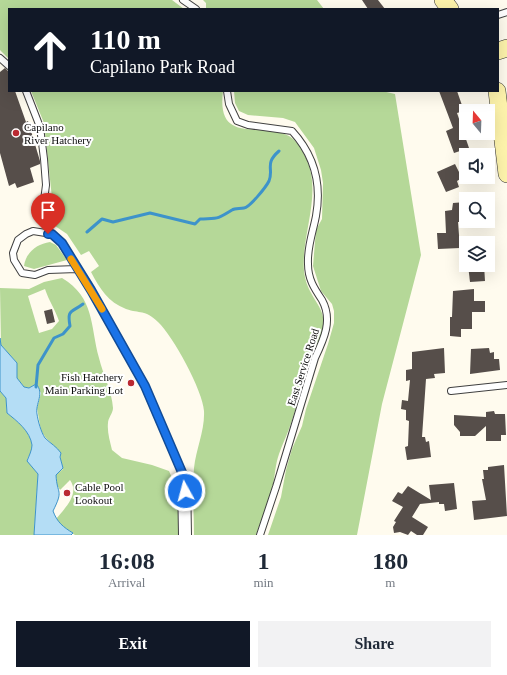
<!DOCTYPE html>
<style>
:root{--surface:#fff;--page:#f2f2f3;--text:#1f2937;--muted:#747a83;--accent:#111827}
body{margin:0;font-family:"Times New Roman",serif;background:var(--page);color:var(--text);height:100vh;display:flex;flex-direction:column;font-size:15px;white-space:nowrap}
*{box-sizing:border-box;margin:0}
p{font-size:13px;color:var(--muted)}
.icon{flex:none;width:22px;height:22px;fill:none;stroke:currentColor;stroke-width:2;stroke-linecap:round;stroke-linejoin:round}
.map{position:relative;height:535px;overflow:hidden}
.side{display:flex;flex-direction:column;background:var(--surface);flex:1}
.side>*{flex:none}
.top-card{position:absolute;left:8px;top:8px;width:491px;height:84px;border-radius:0px;box-shadow:0 4px 16px #0002;background:#111827;color:#fff;overflow:hidden}
.needle{width:26px;rotate:341deg}
.fabs{position:absolute;left:459px;top:104px;display:grid;gap:8px}
.fabs a{display:grid;place-items:center;width:36px;height:36px;border-radius:0px;background:var(--surface);box-shadow:0 4px 16px #0002;font-size:20px}
.pin{position:absolute;display:grid;place-items:center;width:34px;height:34px;color:#fff;margin:-41px -17px;border-radius:50% 50% 50% 0;rotate:-45deg;box-shadow:0 0 4px #0007}
.pin .icon{rotate:45deg}
.me{position:absolute;width:44px;margin:-22px;rotate:353deg;stroke-linejoin:round;filter:drop-shadow(0 0 3px #0008)}
.turn{display:flex;align-items:center;gap:14px;height:84px;padding:0 16px;font-size:18px}
.turn .icon{width:52px;height:52px;stroke-width:2.5}
.turn b{display:block;font-size:28px;line-height:34px}
.eta{display:flex;justify-content:space-evenly;align-items:center;height:68px;text-align:center}
.eta b{font-size:24px;font-weight:600;line-height:28px}
.primary-button{display:flex;gap:8px;margin-top:auto;padding:8px 16px}
.primary-button a{flex:1;height:46px;border-radius:0px;background:var(--accent);color:#fff;font-size:16px;font-weight:600;line-height:46px;text-align:center}
.primary-button a+a{background:var(--page);color:var(--text)}
.map>svg:first-child{display:block}
.forest{fill:#b5d898;fill-rule:evenodd}
.water{fill:#b4ddf5;stroke:#3d93ca}
.lines{fill:none;stroke-linecap:round;stroke-linejoin:round}
.stream{stroke:#3d93ca;stroke-width:3}
.building{fill:#564e4a}
.lane-casing{stroke:#404040;stroke-width:8}
.street-casing{stroke:#404040;stroke-width:14}
.secondary-casing{stroke:#2f2f2f;stroke-width:18}
.lane{stroke:#fff;stroke-width:6}
.street{stroke:#fff;stroke-width:12}
.secondary{stroke:#fdf3ab;stroke-width:17}
.route-casing{stroke:#114b97;stroke-width:10}
.route{stroke:#1a73e8;stroke-width:7}
.slow{stroke:#f59e0b;stroke-width:7}
.poi-dot{fill:#ba2931;stroke:#fff;stroke-width:1.5}
.labels{text-anchor:middle;stroke-width:4;stroke-linejoin:round;paint-order:stroke}
.poi-label{font-size:11px;fill:#0d0d0d;stroke:#fff;text-anchor:start}
.street-label{font-size:11px;fill:#0d0d0d;stroke:#fff}
</style>
<div class="map">
<svg width="507" height="535" viewBox="0 0 507 535">
<rect width="100%" height="100%" fill="#fffbee"/>
<g class="forest">
<polygon points="0,0 172,0 184,9 9,9 9,59 0,50"/>
<polygon points="203,0 317,0 324,9 206,9 206,3"/>
<path d="M31,91H223C216,146 261,121 289,136C298,141 303,152 307,160C320,191 306,224 304,256C303,268 304,279 310,291C317,305 326,312 323,329C321,341 312,350 308,362C302,384 297,407 289,429C286,437 282,445 279,454C275,465 275,478 272,489C268,505 261,520 256,535H194C194,513 192,490 194,468C196,449 205,430 204,411C203,391 173,336 158,322C145,309 140,314 126,309C108,302 100,289 91,272L99,266L89,251L81,255L67,234L55,226L44,123Z"/>
<polygon points="234,91 382,91 395,94 421,255 382,404 357,535 268,535 281,497 286,470 292,449 302,426 306,409 328,344 334,323 334,311 332,304 321,291 313,266 316,230 322,219 323,183 321,170 314,148 295,122 283,118 248,115 239,111 235,103"/>
<path d="M50,242L56,245L67,260L34,269L24,266C26,252 37,244 50,242Z"/>
<path d="M62,278C95,298 90,325 99,358C103,375 112,391 113,408C113,413 108,418 108,423C107,432 110,441 112,450L122,458L152,465L169,471L179,494L180,535H75L62,527L56,519C65,508 80,494 70,480L60,490L56,483V475L63,469L60,457L61,453L46,438L41,431L37,408L41,393L36,384L29,388L24,387L17,378V363L1,345L0,288L29,289L44,282ZM45,289C49,301 55,309 59,321L52,329L39,333L28,296Z"/>
<path d="M0,391L6,398L7,413C17,421 30,431 32,445C32,450 29,456 27,460L38,474L34,535H0Z"/>
</g>
<path class="water" d="M0,338L1,345L17,363V378L24,387L29,388L36,384C45,393 35,404 37,414C38,421 41,432 45,438C50,443 57,447 61,453L60,457L63,468L56,475C57,495 64,489 53,511C57,522 63,527 73,533L71,535H34L38,474L27,461C29,456 32,450 32,445C30,431 17,421 7,413L6,398L0,391Z"/>
<g class="lines">
<g class="stream">
<path d="M87,232L102,219L113,222L150,213L195,224L200,219C218,218 216,220 232,210C235,208 240,209 244,208C250,207 266,187 269,181C274,169 264,164 279,151"/>
<path d="M36,387L38,365L54,338L63,334L70,326C67,309 71,313 83,304"/>
</g>
</g>
<g class="building">
<polygon points="362,0 378,0 385,9 368,9"/>
<polygon points="5,68 9,72 9,91 15,91 26,122 28,121 40,161 40,164 30,168 34,182 17,188 15,183 9,186 0,153 0,72"/>
<polygon points="439,91 457,91 464,111 457,113 469,148 454,153 446,131 453,128"/>
<polygon points="455,164 462,178 457,181 459,187 446,192 437,172"/>
<polygon points="466,202 466,222 458,222 460,248 438,249 437,233 446,233 445,211 452,210 453,203"/>
<polygon points="468,265 484,265 485,281 470,282"/>
<polygon points="474,289 474,301 485,301 485,312 472,312 472,329 461,329 461,337 450,336 450,317 452,317 453,291"/>
<polygon points="52,309 55,322 47,324 44,311"/>
<polygon points="444,348 445,373 434,374 435,378 426,379 422,437 425,437 426,442 429,441 431,457 407,460 405,447 408,446 409,421 406,420 406,410 401,409 402,400 408,401 410,380 406,381 406,370 412,369 412,352"/>
<polygon points="489,348 490,353 494,352 494,359 499,359 500,370 470,374 471,349"/>
<polygon points="494,411 495,414 505,414 506,435 501,435 501,441 486,441 486,426 475,436 460,436 460,432 454,425 454,415 486,417 486,412"/>
<polygon points="504,465 507,516 474,520 472,501 486,500 482,479 484,479 483,470 488,470 488,467"/>
<polygon points="454,483 457,509 445,511 444,504 439,504 439,502 420,504 412,517 428,527 423,535 417,535 411,531 408,535 400,532 394,533 393,527 396,522 394,521 403,507 392,501 398,492 402,494 408,486 431,500 429,485"/>
</g>
<g class="lines">
<defs>
<g id="lane">
<polyline points="183,0 196,9"/>
<polyline points="498,15 507,12"/>
<polyline points="0,58 9,66"/>
<polyline points="26,91 40,127 44,159 46,185 43,208 48,234"/>
<path d="M227,91L229,104L237,121L248,125L292,131C314,155 322,183 316,216C313,232 307,247 308,264C308,279 314,288 322,300C333,320 324,339 315,358L276,487L260,535"/>
<polyline points="77,269 48,270 35,275 22,273 14,260 13,253 18,240 26,234 33,231 52,234 62,243 91,290 145,386 184,477"/>
<polyline points="451,391 507,385"/>
</g>
<polyline id="street" points="184,477 185,535"/>
<g id="secondary">
<polyline points="443,0 450,9"/>
<polyline points="498,51 507,48"/>
<polyline points="497,91 507,174"/>
</g>
</defs>
<use href="#lane" class="lane-casing"/>
<use href="#street" class="street-casing"/>
<use href="#secondary" class="secondary-casing"/>
<use href="#lane" class="lane"/>
<use href="#street" class="street"/>
<use href="#secondary" class="secondary"/>
</g>
<g class="lines">
<defs>
<polyline id="route" points="48,234 52,234 62,243 91,290 145,386 184,477 185,491"/>
</defs>
<use href="#route" class="route-casing"/>
<use href="#route" class="route"/>
<polyline class="slow" points="71,259 102,309"/>
</g>
<g class="poi-dot">
<circle cx="16" cy="133" r="4"/>
<circle cx="131" cy="383" r="4"/>
<circle cx="67" cy="493" r="4"/>
</g>
<g class="labels">
<g class="poi-label">
<text x="24" y="131">Capilano<tspan x="24" dy="13">River Hatchery</tspan></text>
<text x="123" y="381" text-anchor="end">Fish Hatchery<tspan x="123" dy="13">Main Parking Lot</tspan></text>
<text x="75" y="491">Cable Pool<tspan x="75" dy="13">Lookout</tspan></text>
</g>
<g class="street-label">
<text transform="translate(303 367) rotate(-72)" y="4">East Service Road</text>
</g>
</g>
</svg>
<div class="fabs">
<a><svg class="needle" viewBox="-14 -14 28 28"><path d="M0-13l5 13h-10z" fill="#e53935"/><path d="M0 13l5-13h-10z" fill="#747a83"/></svg></a>
<a><svg class="icon" aria-label="sound" viewBox="0 0 24 24"><path d="M4 9h4l5-4v14l-5-4H4zM17 9q2 3 0 6"/></svg></a>
<a><svg class="icon" aria-label="search" viewBox="0 0 24 24"><circle cx="10" cy="10" r="6"/><path d="M15 15l6 6"/></svg></a>
<a><svg class="icon" aria-label="layers" viewBox="0 0 24 24"><path d="M12 4l9 5-9 5-9-5zM3 14l9 5 9-5"/></svg></a>
</div>
<div class="pin" style="left:48px;top:234px;background:#d93025"><svg class="icon" aria-label="arrive" viewBox="0 0 24 24"><path d="M6 21V4h12l-3 4 3 4H6"/></svg></div>
<svg class="me" style="left:185px;top:491px" viewBox="-20 -20 40 40"><circle r="17" fill="#1a73e8" stroke="#fff" stroke-width="3"/><path d="M0-11L8 9 0 5-8 9z" fill="#fff"/></svg>
<div class="top-card">
<div class="turn"><svg class="icon" aria-label="ahead" viewBox="0 0 24 24"><path d="M12 20V5M6 11l6-6 6 6"/></svg><div><b>110 m</b>Capilano Park Road</div></div>
</div>
</div>
<section class="side">
<div class="eta">
<div><b>16:08</b><p>Arrival</p></div>
<div><b>1</b><p>min</p></div>
<div><b>180</b><p>m</p></div>
</div>
<div class="primary-button"><a>Exit</a><a>Share</a></div>
</section>
